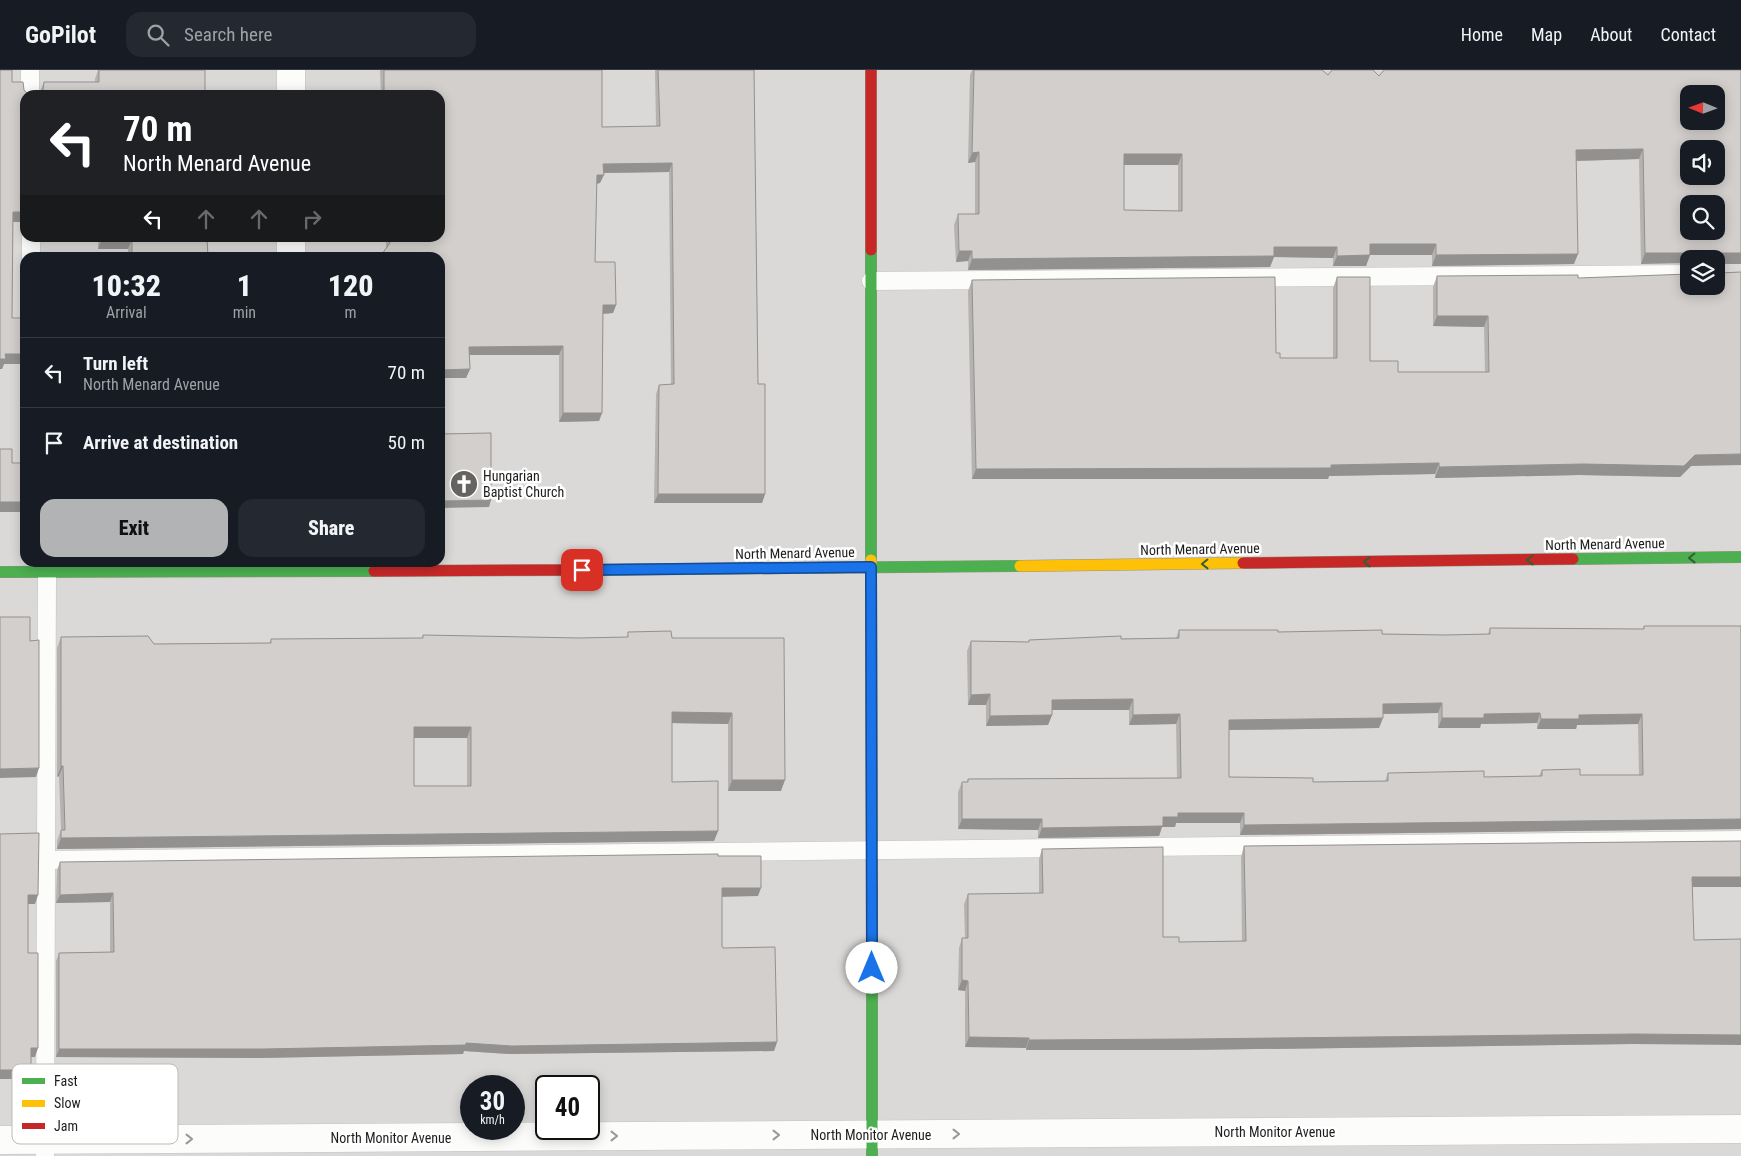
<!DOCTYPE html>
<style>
:root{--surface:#171b24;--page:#242831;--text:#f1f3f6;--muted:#9ea1a6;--line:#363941;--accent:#b2b3b4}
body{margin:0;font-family:"Roboto Condensed",sans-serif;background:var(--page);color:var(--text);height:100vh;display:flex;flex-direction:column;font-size:19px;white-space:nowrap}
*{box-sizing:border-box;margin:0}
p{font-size:16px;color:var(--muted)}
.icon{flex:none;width:28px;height:28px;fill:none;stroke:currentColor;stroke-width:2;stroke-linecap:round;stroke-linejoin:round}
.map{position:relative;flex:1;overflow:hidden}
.drawer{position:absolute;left:20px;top:182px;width:425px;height:315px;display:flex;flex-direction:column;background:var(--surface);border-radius:15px;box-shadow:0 2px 12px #0003}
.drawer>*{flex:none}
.guide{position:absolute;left:20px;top:20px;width:425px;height:152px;border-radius:15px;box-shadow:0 2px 12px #0003;background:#202124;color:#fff;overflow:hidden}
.needle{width:32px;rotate:271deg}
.tools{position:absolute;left:1680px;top:15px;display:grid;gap:10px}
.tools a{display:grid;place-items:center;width:45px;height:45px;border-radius:10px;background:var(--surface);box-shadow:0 2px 12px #0003;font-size:25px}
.speed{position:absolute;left:460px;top:1005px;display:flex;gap:10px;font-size:25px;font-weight:700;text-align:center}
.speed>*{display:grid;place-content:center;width:65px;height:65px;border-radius:50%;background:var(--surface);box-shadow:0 2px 12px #0003;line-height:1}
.speed small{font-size:12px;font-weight:400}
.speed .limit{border:2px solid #111;border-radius:8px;background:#fff;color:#111}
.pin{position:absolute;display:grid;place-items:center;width:42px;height:42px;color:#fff;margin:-21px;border-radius:10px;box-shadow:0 2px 8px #0006}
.me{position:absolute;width:55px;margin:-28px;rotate:0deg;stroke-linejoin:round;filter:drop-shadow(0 0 4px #0008)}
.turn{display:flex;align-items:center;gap:18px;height:105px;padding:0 20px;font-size:22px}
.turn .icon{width:65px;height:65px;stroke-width:2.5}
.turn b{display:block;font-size:35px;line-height:42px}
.lanes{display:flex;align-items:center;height:48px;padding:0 20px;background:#0003;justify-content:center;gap:25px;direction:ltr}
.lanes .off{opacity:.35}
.eta{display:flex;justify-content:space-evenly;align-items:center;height:85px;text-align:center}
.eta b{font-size:30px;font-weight:800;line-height:35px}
.button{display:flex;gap:10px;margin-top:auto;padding:10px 20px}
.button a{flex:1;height:58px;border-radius:15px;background:var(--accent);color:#111;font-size:20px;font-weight:800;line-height:58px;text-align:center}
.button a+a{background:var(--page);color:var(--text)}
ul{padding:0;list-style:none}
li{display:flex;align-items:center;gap:15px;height:70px;padding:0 20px;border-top:1px solid var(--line)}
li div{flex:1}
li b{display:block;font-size:19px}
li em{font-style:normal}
header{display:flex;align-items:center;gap:30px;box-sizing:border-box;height:70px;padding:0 25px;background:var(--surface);border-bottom:1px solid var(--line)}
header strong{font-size:24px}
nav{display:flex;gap:28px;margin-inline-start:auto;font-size:18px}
.search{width:350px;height:45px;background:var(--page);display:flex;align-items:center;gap:12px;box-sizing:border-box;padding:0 18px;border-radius:15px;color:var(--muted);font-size:19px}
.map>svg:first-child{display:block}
.residential{fill:#dad9d7;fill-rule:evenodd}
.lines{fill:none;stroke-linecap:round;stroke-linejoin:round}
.lane-casing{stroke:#c4c3c2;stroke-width:19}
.street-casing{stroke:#c4c3c2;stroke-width:29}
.fast-casing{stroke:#94947e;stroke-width:12}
.slow-casing{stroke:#94947e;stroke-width:12}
.jam-casing{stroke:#94947e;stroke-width:12}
.lane{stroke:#fcfcfb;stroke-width:18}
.street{stroke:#fcfcfb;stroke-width:28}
.fast{stroke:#4caf50;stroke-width:11}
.slow{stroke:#ffc107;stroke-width:11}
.jam{stroke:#c62828;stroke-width:11}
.wall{fill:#b5b2b0;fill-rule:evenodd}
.shaded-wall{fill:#939190}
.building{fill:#d2cfcd;stroke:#939190;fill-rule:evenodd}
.oneway{stroke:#325f34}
.oneway2{stroke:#989897}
.route-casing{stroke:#114b97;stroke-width:12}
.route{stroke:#1a73e8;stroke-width:9}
.labels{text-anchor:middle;stroke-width:5;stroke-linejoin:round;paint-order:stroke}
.poi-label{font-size:14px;fill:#1d1d1d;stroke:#fff;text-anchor:start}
.street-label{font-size:14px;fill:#1d1d1d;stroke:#fff}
.key{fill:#fff;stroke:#bbb;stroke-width:1}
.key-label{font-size:14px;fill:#1d1d1d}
</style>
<header>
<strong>GoPilot</strong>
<div class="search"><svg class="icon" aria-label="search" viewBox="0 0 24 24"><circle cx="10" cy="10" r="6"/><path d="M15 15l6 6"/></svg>Search here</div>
<nav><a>Home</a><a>Map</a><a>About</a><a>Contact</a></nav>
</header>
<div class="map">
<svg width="1741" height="1086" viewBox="0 0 1741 1086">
<rect width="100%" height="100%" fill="#ebe9e6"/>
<path class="residential" d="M0,0H1741V1086H0ZM1689,24H1716V51H1689ZM25,25H440V168H25ZM1689,79H1716V106H1689ZM1689,134H1716V161H1689ZM25,188H440V492H25ZM1689,189H1716V216H1689ZM471,1016H514V1059H471ZM546,1016H589V1059H546Z"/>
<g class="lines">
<defs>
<g id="lane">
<polyline points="30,0 30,25"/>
<polyline points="31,168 31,188"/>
<polyline points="871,211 1689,204"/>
<polyline points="45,790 1741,770"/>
<polyline points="45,1086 47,502"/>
</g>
<g id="street">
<polyline points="291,0 291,25"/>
<polyline points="291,168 291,188"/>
<polyline points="0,1070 1741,1059"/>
</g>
<g id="fast">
<polyline points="871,180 871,490"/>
<polyline points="1573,489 1741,487"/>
<polyline points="585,500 1020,496"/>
<polyline points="0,502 374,501"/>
<polyline points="872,814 872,1086"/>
</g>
<g id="slow">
<polyline points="871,490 872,814"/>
<polyline points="1020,496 1243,493"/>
</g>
<g id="jam">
<polyline points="871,0 871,180"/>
<polyline points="1243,493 1573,489"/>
<polyline points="374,501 585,500"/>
</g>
</defs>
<use href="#lane" class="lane-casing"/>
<use href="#street" class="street-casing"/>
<use href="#fast" class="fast-casing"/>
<use href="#slow" class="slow-casing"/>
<use href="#jam" class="jam-casing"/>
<use href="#lane" class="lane"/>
<use href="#street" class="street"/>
<use href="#fast" class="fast"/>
<use href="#slow" class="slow"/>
<use href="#jam" class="jam"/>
</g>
<g class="wall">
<polygon points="98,0 205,0 13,152 12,248 25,248 25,294 4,294 2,299 12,12 24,20 28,24 39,24 44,12 95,12 95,9"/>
<polygon points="380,0 602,0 602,57 656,56 655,0 754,0 758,314 765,424 762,433 654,433 656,324 659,315 671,315 669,102 604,103 600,113 597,114 595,192 616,235 613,243 603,244 602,343 599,351 559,352 559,285 469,285 470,299 466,308 386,178 386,168 440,168 440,25 381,25"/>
<path d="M972,0H1322L1328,5L1379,6L1741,0V194H1716V189H1689L1641,194L1639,89L1576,91L1574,194L1432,196V185H1370L1366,196H1333V188L1274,187L1270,197L968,200V191L956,192L954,155L958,144H975V92L968,93L970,5ZM1124,95H1178V141L1124,140Z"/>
<polygon points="98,168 207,168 208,187 210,188 128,188 128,179 98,179"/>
<polygon points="1437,206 1578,208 1691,396 1680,407 1579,405 1435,408 1435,404 1329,406 1328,409 972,409 968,221 972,210 1276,283 1280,288 1333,288 1333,218 1337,207 1370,291 1398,302 1485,302 1484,257 1433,256 1433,217"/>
<path d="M1644,556H1741V759L1240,765V753H1176L1175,757H1162L1159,766L1038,768V760L958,759V722L962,712H967L968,709L1177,708L1176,654L1129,655V640H1052V645L1048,655L986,656V635H968L967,581L971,571L1029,572V570L1176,568L1179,560L1382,564L1446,565L1488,564L1490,558L1643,559ZM1438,643V658H1480L1481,654L1537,653V659H1576L1577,655L1638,654L1639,705H1580L1542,700L1539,706L1484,707L1388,703L1385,711L1313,712L1229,707V660L1379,658L1383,644Z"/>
<path d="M628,562L672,568H784L781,721H728V654L672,653V712L718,761L714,771L57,779V771L61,760L59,706L57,707V578L61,567L154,574L270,573L271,569L422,568L423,565L579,568L627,567ZM414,668H467V716H414Z"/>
<polygon points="1741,771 1741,817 1692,817 1632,974 1188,980 1026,980 1026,978 965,977 965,921 958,920 959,878 962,868 965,868 964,834 968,824 1039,823 1039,789 1042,779 1163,867 1179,872 1242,871 1241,787 1244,776"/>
<polygon points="718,786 758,826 722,826 722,876 777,972 774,981 509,984 464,981 463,984 260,988 56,987 56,891 59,883 110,882 110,832 56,833 57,800 60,792"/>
</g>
<g class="shaded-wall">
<polygon points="1643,79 1639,89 1572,91 1576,80"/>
<polygon points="979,82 975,92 968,93 972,83"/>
<polygon points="1124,84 1182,84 1178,95 1120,95"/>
<polygon points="672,93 669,102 600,103 603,94"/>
<polygon points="597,105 604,105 600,113 594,114"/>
<polygon points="13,142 25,142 25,152 10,152"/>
<polygon points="102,169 132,169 128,179 98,179"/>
<polygon points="1370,174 1436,174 1432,185 1366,185"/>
<polygon points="1274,177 1337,177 1333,188 1274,187 1270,197 968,200 972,189"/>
<polygon points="959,181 972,181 968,191 956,192"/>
<polygon points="1645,183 1693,183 1691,189 1689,189 1689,193 1641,194"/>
<polygon points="1715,183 1741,183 1741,194 1716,194 1716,189 1710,189"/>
<polygon points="1578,184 1574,194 1432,196 1436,185"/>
<polygon points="1370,185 1366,196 1333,196 1337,186"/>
<polygon points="603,235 616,235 613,243 600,244"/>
<polygon points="1437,246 1488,246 1484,257 1433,256"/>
<polygon points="563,276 559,285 466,285 469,277"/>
<polygon points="5,284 25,284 25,294 4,294 2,299 0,299 0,289"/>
<polygon points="470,299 466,308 440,308 440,300"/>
<polygon points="563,343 602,343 599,351 559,352"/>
<polygon points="1741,384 1741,395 1691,396 1680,407 1579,405 1435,408 1439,397 1583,394 1695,385"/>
<polygon points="1439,393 1435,404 1329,406 1328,409 972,409 976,399 1331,395"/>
<polygon points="658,424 765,424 762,433 654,433"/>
<polygon points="491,430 489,437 440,438 440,431"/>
<rect x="0" y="432" width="25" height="10"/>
<polygon points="990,624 986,635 968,635 971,625"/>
<polygon points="1133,629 1129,640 1048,640 1052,630"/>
<polygon points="1442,633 1438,643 1379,644 1383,634"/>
<polygon points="672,642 732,643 728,654 668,653"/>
<polygon points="1540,643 1537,653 1481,654 1480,658 1438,658 1442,648 1484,644"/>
<polygon points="1180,644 1176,654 1129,655 1133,645"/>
<polygon points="1642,644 1638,654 1577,655 1576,659 1537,659 1541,649 1579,645"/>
<polygon points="1052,645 1048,655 986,656 990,646"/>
<polygon points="1383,648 1379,658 1225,660 1229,650"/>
<polygon points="414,657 471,657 467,668 410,668"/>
<polygon points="61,696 63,696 59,706 57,707"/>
<polygon points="39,698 36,707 0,708 0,699"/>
<polygon points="732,710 785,710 781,721 728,721"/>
<polygon points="1178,743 1244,743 1240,753 1176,753 1175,757 1162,757 1159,766 1038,768 1042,758"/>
<polygon points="962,749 1042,749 1038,760 958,759"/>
<polygon points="1741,749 1741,759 1240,765 1244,755"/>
<polygon points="718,761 714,771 57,779 61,768"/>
<polygon points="1692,807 1741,807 1741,817 1688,817"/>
<polygon points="722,818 761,818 758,826 718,827"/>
<polygon points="113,823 110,832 56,833 60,825"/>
<polygon points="28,825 38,825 35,834 25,834"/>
<polygon points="962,910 968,911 965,921 958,920"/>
<polygon points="1635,964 1741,965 1741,975 1632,974 1188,980 1026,980 1029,970"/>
<polygon points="969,967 1029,968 1026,978 965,977"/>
<polygon points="777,972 774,981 509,984 464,981 463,984 260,988 56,987 59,979 466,973"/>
<polygon points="31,978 38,978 35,987 28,987"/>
<polygon points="0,1000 31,1000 28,1009 0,1009"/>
</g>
<g class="building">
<polygon points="0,0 12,0 12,12 23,12 24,20 28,24 39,24 43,20 44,12 99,12 99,0 205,0 205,25 25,25 25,142 13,142 12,248 25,248 25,284 5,284 6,289 0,289"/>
<polygon points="384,0 602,0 602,57 660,56 658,0 754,0 758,314 765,314 765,424 658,424 659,315 674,314 672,93 603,94 604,105 597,105 595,192 615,192 616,235 603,235 602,343 563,343 563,276 469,277 470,299 440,300 440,188 379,188 390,173 389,168 440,168 440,25 384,25"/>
<path d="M974,0H1322L1328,5L1332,0H1373L1379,6L1384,0H1741V183H1715L1711,187V189H1702L1693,183H1645L1643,79L1576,80L1578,184L1436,185V174H1370V185L1337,186V177H1274V186L972,189V181H959L958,144H979V82L972,83ZM1689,24H1716V51H1689ZM1689,79H1716V106H1689ZM1124,84H1182V141L1124,140ZM1689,134H1716V161H1689Z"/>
<polygon points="102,168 207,168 208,187 210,188 132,188 132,169 102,169"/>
<polygon points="1716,201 1720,203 1741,202 1741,384 1695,385 1684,396 1583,394 1439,397 1439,393 1331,395 1331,398 976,399 972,210 1275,207 1276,283 1280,283 1280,288 1337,288 1337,207 1370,207 1370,291 1398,291 1398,302 1489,302 1488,246 1437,246 1437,206 1578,205 1578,208 1689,204 1689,216 1716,216"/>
<polygon points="491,363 491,430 440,431 440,364"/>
<polygon points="0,379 12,379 12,393 25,393 25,432 0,432"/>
<polygon points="0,547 30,547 30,571 39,570 39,698 0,699"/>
<path d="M1644,556H1741V749L1244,755V743H1178V747H1163V756L1042,758V749H962V712H968V709L1181,708L1180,644L1133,645V629L1052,630V645L990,646V624L971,625V571L1029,572V570L1121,566V569L1179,568V560H1278V562L1382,560V564L1446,565L1490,564V558L1644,559ZM1442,633V648H1484V644L1540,643L1541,649H1579V645L1642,644L1643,705H1580V699L1542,700V706L1484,707V701L1388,703V711L1313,712V708L1229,707V650L1383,648V634Z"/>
<path d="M671,561L672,568H784L785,710H732V643L672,642V712L718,711V761L61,768V760H65L63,696H61V567L148,566L154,574L271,573V569L423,568V565L579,568L628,567V562ZM414,657H471V716H414Z"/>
<polygon points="39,763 38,825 28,825 28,883 38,883 38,978 31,978 31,1000 0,1000 0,764"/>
<polygon points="1741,771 1741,807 1692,807 1694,870 1741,869 1741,965 1635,964 1191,969 1029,970 1029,968 969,967 968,911 962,910 962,868 968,868 968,824 1043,823 1042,779 1163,777 1163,867 1179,867 1179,872 1246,871 1244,776"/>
<polygon points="718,784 718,786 761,786 761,818 722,818 722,876 723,878 775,877 777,972 512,976 466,973 466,975 263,979 59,979 59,883 114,882 113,823 60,825 60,792"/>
</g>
<defs><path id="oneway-chevron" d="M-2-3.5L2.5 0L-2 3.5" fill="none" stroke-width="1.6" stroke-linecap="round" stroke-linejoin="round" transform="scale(1.25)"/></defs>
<g class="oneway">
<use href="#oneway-chevron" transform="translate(1692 488) rotate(179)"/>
<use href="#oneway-chevron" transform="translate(1530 490) rotate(179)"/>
<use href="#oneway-chevron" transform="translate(1367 492) rotate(179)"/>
<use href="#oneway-chevron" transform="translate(1205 494) rotate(179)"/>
</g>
<g class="oneway2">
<use href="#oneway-chevron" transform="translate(956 1064)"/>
<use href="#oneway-chevron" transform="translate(776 1065)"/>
<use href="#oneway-chevron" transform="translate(614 1066)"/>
<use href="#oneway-chevron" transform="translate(189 1069)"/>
</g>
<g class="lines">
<defs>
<polyline id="route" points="582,500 871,497 872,898"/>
</defs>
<use href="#route" class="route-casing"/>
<use href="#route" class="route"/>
</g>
<defs>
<symbol id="church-disc" viewBox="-11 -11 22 22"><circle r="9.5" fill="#656463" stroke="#fff"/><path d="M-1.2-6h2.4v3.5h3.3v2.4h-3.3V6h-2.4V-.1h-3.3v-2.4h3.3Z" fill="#fff"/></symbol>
</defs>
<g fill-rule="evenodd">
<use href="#church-disc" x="448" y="398" width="32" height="32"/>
</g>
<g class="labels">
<g class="poi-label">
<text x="483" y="411">Hungarian<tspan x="483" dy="16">Baptist Church</tspan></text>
</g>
<g class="street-label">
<text transform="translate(1605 474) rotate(-1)" y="5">North Menard Avenue</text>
<text transform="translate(1200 479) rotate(-1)" y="5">North Menard Avenue</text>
<text transform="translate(795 483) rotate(-1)" y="5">North Menard Avenue</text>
<text x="1275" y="1067">North Monitor Avenue</text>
<text x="871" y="1070">North Monitor Avenue</text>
<text x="391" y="1073">North Monitor Avenue</text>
</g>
</g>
<rect x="12" y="994" width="166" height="80" rx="8" class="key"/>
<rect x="22" y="1008" width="23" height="6" fill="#4caf50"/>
<rect x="22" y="1030" width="23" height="7" fill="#ffc107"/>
<rect x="22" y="1053" width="23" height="6" fill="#c62828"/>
<g class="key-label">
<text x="54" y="1016">Fast</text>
<text x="54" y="1038">Slow</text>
<text x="54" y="1061">Jam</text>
</g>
</svg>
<div class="tools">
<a><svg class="needle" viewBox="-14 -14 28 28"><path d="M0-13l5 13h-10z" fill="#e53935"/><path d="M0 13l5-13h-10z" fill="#9ea1a6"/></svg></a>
<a><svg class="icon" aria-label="sound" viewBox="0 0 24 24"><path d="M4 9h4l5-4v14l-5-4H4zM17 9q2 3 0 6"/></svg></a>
<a><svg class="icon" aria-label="search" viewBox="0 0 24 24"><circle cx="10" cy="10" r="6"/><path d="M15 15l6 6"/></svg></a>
<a><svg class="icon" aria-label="layers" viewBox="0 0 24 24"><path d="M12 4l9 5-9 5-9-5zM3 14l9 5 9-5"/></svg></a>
</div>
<div class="speed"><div>30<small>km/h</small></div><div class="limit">40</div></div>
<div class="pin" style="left:582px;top:500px;background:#d93025"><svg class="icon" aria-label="arrive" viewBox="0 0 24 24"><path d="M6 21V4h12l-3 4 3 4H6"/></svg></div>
<svg class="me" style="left:872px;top:898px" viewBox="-20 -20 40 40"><circle r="19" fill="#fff"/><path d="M0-13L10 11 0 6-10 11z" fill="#1a73e8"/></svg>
<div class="guide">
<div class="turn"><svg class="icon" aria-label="left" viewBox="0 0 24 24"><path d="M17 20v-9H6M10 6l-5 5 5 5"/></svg><div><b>70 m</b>North Menard Avenue</div></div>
<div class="lanes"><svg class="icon" aria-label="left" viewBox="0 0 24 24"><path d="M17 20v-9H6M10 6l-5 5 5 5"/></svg><svg class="icon off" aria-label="ahead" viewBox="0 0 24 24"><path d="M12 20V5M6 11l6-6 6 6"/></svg><svg class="icon off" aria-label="ahead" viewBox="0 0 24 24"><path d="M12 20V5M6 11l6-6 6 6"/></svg><svg class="icon off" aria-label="right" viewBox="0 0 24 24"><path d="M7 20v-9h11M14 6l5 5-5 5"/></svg></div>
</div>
<section class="drawer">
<div class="eta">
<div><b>10:32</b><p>Arrival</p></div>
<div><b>1</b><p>min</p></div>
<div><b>120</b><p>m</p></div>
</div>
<ul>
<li><svg class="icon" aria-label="left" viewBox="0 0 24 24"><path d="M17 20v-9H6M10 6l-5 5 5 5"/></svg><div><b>Turn left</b><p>North Menard Avenue</p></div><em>70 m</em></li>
<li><svg class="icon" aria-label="arrive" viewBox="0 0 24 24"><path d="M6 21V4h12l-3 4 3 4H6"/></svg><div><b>Arrive at destination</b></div><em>50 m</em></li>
</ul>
<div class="button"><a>Exit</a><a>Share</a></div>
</section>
</div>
